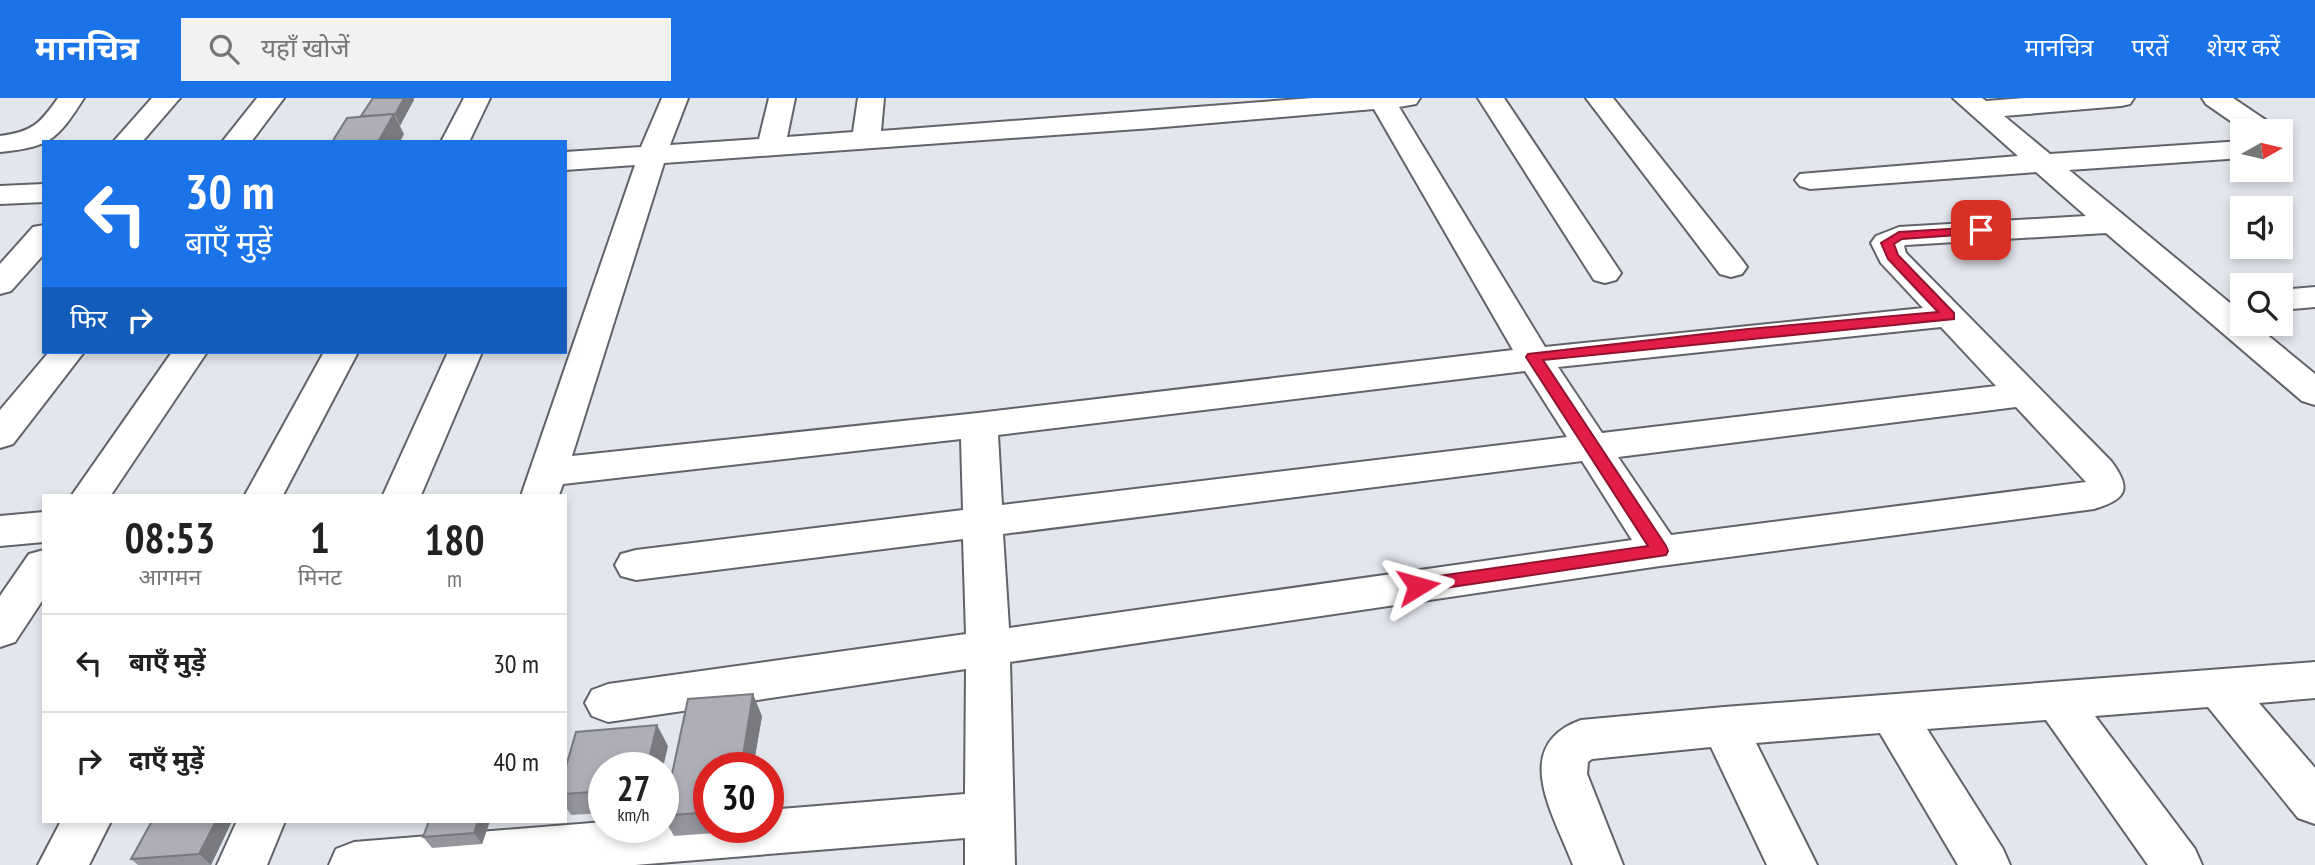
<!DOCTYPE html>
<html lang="hi">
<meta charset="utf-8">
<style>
:root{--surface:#fff;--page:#f2f2f2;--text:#222;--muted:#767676;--line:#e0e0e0;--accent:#1a73e8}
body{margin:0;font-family:"PT Sans Narrow","Noto Sans Devanagari",sans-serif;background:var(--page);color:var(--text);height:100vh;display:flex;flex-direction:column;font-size:26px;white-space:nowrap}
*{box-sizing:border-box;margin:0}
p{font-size:23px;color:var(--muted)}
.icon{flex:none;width:38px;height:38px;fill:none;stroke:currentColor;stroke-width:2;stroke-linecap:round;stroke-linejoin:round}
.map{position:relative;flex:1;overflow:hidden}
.details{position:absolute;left:42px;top:396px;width:525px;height:329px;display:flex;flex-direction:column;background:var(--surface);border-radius:0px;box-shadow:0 4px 10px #0003}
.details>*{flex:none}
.banner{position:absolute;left:42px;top:42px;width:525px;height:214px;border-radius:0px;box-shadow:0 4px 10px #0003;background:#1a73e8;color:#fff;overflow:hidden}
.needle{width:46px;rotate:82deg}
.fabs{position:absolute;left:2230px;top:21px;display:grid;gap:14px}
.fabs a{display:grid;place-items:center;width:63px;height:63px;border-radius:0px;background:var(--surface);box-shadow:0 4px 10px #0003;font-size:35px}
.speed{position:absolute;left:588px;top:654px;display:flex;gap:14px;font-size:35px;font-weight:700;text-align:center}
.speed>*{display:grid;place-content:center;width:91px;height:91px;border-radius:50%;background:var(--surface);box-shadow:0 4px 10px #0003;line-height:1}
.speed small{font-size:18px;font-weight:400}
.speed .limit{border:10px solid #d22;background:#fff;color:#111}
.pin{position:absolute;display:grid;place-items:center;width:60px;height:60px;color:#fff;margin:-30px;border-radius:14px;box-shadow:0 4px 10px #0006}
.me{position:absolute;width:77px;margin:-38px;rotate:82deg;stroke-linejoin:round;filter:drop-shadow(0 0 5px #0008)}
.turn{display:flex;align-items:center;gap:24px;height:147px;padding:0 28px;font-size:32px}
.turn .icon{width:91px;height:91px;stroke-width:2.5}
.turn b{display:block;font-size:49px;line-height:60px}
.then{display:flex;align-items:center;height:66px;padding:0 28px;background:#0003;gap:14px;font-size:26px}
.eta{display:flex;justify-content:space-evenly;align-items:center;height:119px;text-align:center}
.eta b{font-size:42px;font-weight:800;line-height:49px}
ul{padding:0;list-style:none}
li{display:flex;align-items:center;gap:21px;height:98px;padding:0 28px;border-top:2px solid var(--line)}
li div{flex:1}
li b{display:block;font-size:26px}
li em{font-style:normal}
header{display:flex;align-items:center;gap:42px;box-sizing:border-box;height:98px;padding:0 35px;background:var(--accent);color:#fff}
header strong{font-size:33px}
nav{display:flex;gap:38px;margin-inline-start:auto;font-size:24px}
.search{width:490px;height:63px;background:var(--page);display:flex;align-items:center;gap:18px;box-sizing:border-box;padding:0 24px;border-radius:0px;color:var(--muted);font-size:26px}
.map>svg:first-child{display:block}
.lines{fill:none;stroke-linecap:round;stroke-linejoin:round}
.minor-casing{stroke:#62636a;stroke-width:4}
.minor{fill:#fff;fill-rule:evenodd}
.wall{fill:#95969d}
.shaded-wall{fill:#797a7f}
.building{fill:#adaeb6;stroke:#797a7f;stroke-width:2}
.route{fill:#e11d48;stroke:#92132f;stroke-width:2}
</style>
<header>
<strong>मानचित्र</strong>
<div class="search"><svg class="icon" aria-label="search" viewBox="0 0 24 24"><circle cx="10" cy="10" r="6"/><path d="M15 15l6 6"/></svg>यहाँ खोजें</div>
<nav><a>मानचित्र</a><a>परतें</a><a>शेयर करें</a></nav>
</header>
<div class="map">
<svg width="2315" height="767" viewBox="0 0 2315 767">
<rect width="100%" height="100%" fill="#e4e6ee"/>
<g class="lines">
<defs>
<g id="minor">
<path d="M58,0H84C57,42 50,49 0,54V38C32,34 40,26 58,0Z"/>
<polygon points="152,0 180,0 142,44 113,44"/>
<polygon points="257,0 284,0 251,44 222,44"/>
<polygon points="464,0 490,0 469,44 441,44"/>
<path d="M662,0H688L670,47L759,41L769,0H795L787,39L853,34L858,0H884L881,33L1313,0H1420L1416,6L1399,9L1545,249L1923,210L1881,165L1871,145L1876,138L1899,129L2086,118L2036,74L1810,91L1800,88L1795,82L1800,76L2018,58L1953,0H1982L1986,3L2025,0H2134L2130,6L2121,8L2004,18L2050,56L2242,43V60L2069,72L2242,215V226H2254L2315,276V307L2302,303L2106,135L1906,147L1904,148L1906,155L2111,363C2132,391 2127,401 2094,411L1660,468L1010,564L1015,767H965V740L635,767H329L336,751L354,744L604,724V730H663V720L709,716V730H768V712L965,696L966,571L608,624L592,618L585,605L592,592L608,586L966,536L963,441L636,482L621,478L615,467L621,456L636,452L963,412L961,341L563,386L559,397H523L522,395L635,67L565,72V54L641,49ZM1374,11L1513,252L978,315L572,358L664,65L1152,30ZM1941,229L1996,288L1602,335L1558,269ZM1525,273L1567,339L1002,407L998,337ZM2016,309L2086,384L1671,437L1618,359ZM1582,363L1632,442L1009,530L1003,436Z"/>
<polygon points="1478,0 1504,0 1621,175 1616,182 1605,185 1594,182"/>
<polygon points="1586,0 1613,0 1742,162 1747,169 1742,176 1731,179 1720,176"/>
<polygon points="2202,0 2233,0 2273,27 2277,33 2245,33 2206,6"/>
<polygon points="44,86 44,104 0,106 0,88"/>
<polygon points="44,127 44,156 11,193 0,196 0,166 33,129"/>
<polygon points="2315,189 2315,209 2280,212 2280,192"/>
<polygon points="49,254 84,254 13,346 0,350 0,312"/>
<polygon points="172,254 207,254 111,397 72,397"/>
<polygon points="324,254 358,254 283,397 245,397"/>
<polygon points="448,254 482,254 421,397 383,397"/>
<polygon points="44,414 44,444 0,448 0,418"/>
<polygon points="44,452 44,500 15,544 0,549 0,498 29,456"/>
<path d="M2315,564V600L2259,605L2315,670V726L2298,720L2208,609L2095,618L2195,751L2202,767H2148L2046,622L1927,631L2003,751L2010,767H1958L1880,635L1756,645L1817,767H1767L1711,649L1592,661L1588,664L1587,676L1623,767H1573C1554,717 1509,648 1581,622L1724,609Z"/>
<polygon points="61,723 111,723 89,767 38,767"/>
<polygon points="237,723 285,723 267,767 217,767"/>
</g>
</defs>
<use href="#minor" class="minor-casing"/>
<use href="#minor" class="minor"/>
</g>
<g class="wall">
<polygon points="762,618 753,670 709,670 709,730 744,730 743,733 674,738 663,719 663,715"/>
<polygon points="668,648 604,670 604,715 571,717 565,708 565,672"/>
<polygon points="152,723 232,723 211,767 138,767 131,761"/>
<polygon points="429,723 490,723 482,746 432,750 423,739"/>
</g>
<g class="shaded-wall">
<polygon points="404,0 414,0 414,2 400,28 395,17"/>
<polygon points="394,16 404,36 400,44 378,44"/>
<polygon points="753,596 762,618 753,670 741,670"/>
<polygon points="657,627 668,648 663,670 647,670"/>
<polygon points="216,723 232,723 211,767 199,756"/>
<polygon points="478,723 490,723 482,746 474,735"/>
</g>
<g class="building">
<polygon points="373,0 404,0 395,17 361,18"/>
<polygon points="394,16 378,44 332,44 347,20"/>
<polygon points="753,596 741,670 709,670 709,714 663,718 688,601"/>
<polygon points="657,627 647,670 604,670 604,693 565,696 565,672 576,634"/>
<polygon points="152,723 216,723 199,756 131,761"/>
<polygon points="429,723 478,723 474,735 423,739"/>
</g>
<polygon class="route" points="1981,129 1985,130 1985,135 1902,141 1894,146 1898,157 1954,215 1954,221 1543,262 1666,448 1668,453 1666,457 1418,494 1412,492 1409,488 1412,483 1418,481 1648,448 1526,259 1528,256 1748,231 1938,214 1888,161 1881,145 1899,134"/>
</svg>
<div class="fabs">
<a><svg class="needle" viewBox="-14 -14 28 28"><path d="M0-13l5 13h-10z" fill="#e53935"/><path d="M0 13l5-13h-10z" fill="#767676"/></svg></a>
<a><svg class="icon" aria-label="sound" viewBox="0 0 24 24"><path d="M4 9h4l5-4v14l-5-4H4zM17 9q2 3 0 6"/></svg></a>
<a><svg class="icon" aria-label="search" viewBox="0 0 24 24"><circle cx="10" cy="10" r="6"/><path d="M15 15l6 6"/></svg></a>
</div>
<div class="speed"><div>27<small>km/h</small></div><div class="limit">30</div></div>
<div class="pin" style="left:1981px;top:132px;background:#d93025"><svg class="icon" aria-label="arrive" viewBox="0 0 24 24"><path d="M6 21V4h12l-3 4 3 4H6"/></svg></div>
<svg class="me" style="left:1418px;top:488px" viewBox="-20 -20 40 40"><path d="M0-17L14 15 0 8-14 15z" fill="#e11d48" stroke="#fff" stroke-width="4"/></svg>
<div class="banner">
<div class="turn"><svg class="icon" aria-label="left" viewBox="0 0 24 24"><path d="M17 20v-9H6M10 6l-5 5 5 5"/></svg><div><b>30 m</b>बाएँ मुड़ें</div></div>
<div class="then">फिर<svg class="icon" aria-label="right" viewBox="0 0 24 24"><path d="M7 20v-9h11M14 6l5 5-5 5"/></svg></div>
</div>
<section class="details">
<div class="eta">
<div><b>08:53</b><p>आगमन</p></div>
<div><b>1</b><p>मिनट</p></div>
<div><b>180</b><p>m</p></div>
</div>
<ul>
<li><svg class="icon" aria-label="left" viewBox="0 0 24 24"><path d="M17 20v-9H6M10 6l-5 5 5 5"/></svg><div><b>बाएँ मुड़ें</b></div><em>30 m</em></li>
<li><svg class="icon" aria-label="right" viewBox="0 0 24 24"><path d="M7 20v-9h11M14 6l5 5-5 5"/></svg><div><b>दाएँ मुड़ें</b></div><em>40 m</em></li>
</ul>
</section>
</div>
